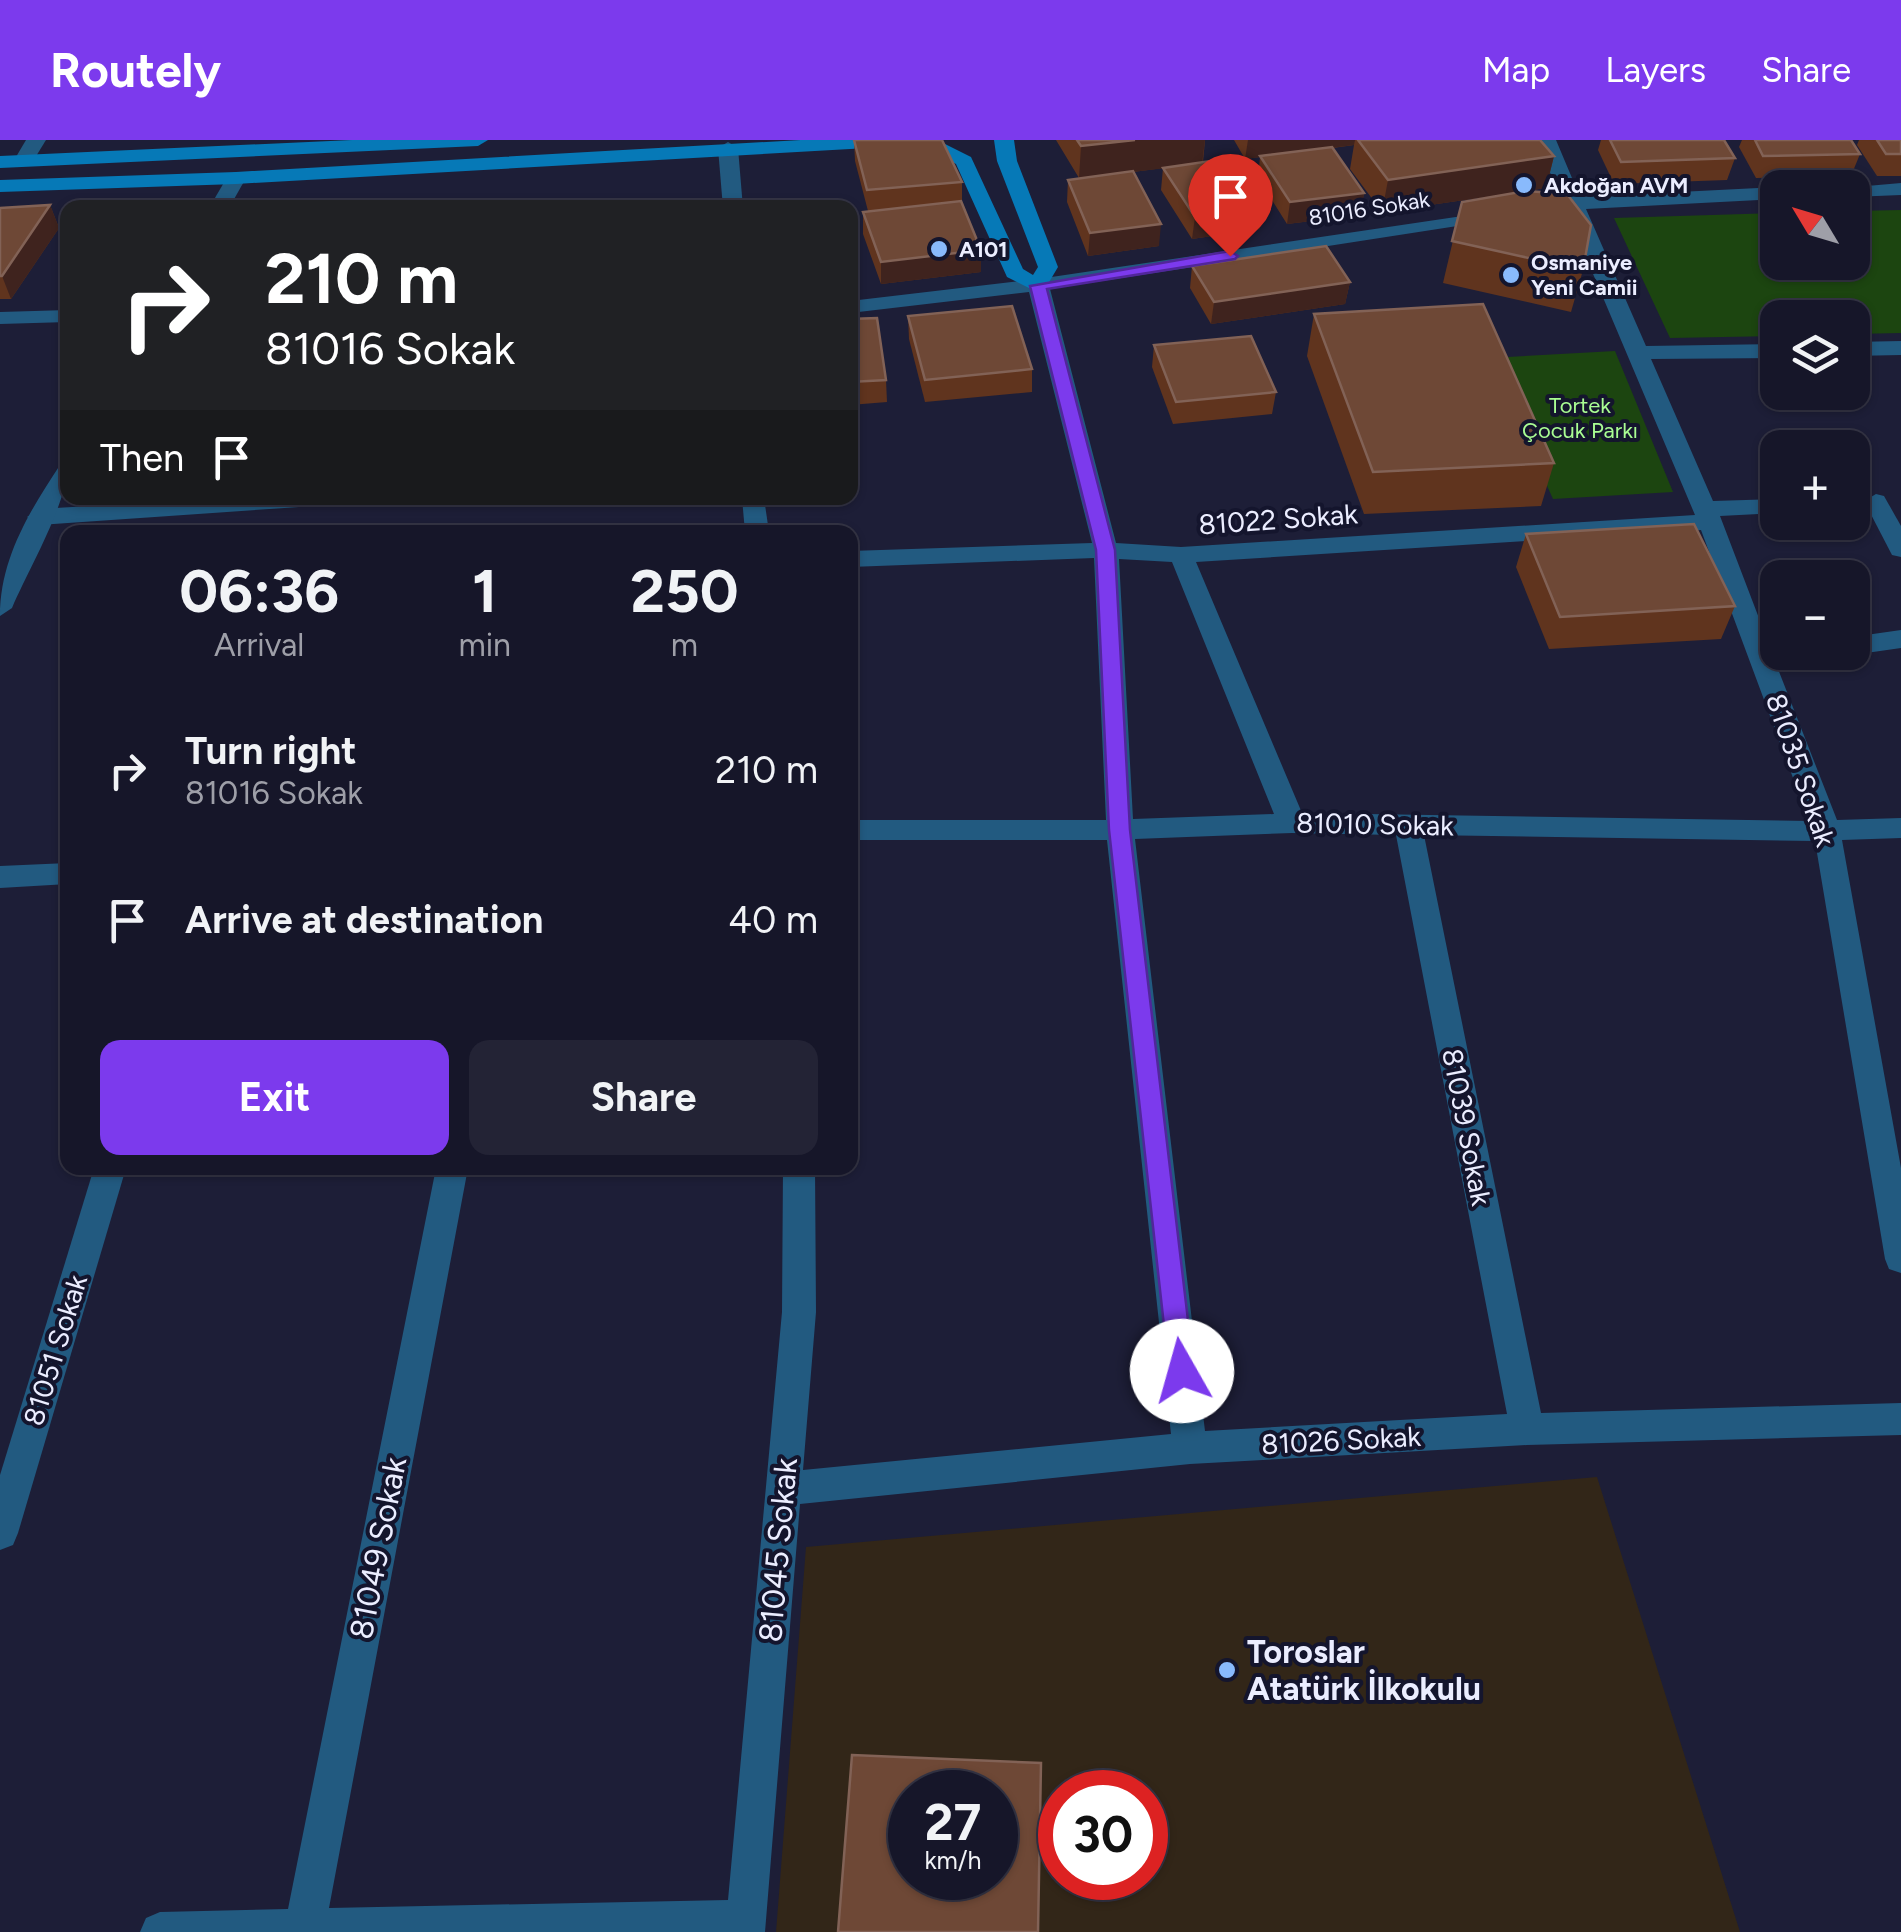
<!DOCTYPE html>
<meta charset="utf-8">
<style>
:root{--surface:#161629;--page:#232335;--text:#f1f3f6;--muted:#9e9fa8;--line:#353546;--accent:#7c3aed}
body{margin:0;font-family:Figtree,sans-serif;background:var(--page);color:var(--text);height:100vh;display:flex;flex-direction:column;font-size:38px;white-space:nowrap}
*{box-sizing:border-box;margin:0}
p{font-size:32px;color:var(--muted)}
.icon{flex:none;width:55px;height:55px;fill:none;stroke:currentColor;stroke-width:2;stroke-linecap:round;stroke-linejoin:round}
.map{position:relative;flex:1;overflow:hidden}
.panel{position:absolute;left:60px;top:385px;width:798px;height:650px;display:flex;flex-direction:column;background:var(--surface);border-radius:20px;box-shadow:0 2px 8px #0004,0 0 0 2px var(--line)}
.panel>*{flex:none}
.top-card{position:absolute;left:60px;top:60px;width:798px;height:305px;border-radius:20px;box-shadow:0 2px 8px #0004,0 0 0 2px var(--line);background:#202124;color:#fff;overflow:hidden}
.needle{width:65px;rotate:308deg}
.controls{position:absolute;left:1760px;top:30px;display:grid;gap:20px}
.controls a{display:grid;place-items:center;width:110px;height:110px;border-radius:20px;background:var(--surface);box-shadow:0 2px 8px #0004,0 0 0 2px var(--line);font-size:50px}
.speed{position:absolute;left:888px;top:1630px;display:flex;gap:20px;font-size:50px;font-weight:700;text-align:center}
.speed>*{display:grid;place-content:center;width:130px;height:130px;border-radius:50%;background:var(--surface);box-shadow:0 2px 8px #0004,0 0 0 2px var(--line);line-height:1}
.speed small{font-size:25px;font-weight:400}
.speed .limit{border:15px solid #d22;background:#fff;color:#111}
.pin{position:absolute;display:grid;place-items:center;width:85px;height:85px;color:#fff;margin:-102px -42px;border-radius:50% 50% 50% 0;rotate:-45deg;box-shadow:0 0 10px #0007}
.pin .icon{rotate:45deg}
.me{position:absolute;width:110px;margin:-55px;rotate:353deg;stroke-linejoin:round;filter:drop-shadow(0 0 8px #0008)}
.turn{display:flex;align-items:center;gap:35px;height:210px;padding:0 40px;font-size:45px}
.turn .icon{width:130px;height:130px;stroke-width:2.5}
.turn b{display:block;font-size:70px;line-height:85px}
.then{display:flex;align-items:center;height:95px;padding:0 40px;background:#0003;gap:20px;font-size:38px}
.eta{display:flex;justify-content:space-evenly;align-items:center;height:170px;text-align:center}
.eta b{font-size:60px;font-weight:700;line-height:70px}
.button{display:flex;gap:20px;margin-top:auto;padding:20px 40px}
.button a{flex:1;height:115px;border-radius:20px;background:var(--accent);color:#fff;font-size:40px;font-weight:700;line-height:115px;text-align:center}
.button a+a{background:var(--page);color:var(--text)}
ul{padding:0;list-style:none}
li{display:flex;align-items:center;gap:30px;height:150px;padding:0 40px}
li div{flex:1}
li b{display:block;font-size:38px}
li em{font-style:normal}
header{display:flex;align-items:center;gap:60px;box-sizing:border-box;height:140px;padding:0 50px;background:var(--accent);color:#fff}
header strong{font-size:48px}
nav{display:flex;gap:55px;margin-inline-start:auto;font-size:35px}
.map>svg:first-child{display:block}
.education{fill:#322618;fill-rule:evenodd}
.green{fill:#1c4510}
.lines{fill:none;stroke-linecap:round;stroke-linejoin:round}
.minor{fill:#225a80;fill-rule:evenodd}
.tertiary{fill:#225a80;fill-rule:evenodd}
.secondary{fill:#0679b7;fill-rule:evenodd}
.wall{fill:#60341e}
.shaded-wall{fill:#3f231e}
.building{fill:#6e4836;stroke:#826256;stroke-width:2.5;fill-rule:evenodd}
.route{fill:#7c3aed;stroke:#51269a;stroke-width:2.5}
.poi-dot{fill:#89bafc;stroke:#14152d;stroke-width:4}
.labels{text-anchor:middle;stroke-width:8;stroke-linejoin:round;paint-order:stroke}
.far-poi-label{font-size:22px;font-weight:bold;fill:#ebedff;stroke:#14152d;text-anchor:start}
.far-street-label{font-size:22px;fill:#ebedff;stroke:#14152d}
.far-park-label{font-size:22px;fill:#a9fd93;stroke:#14152d}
.street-label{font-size:28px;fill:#ebedff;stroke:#14152d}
.near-street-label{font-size:32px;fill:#ebedff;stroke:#14152d}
.near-poi-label{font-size:32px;font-weight:bold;fill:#ebedff;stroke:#14152d;text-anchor:start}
</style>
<header>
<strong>Routely</strong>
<nav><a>Map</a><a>Layers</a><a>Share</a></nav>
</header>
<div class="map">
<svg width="1901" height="1792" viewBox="0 0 1901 1792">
<rect width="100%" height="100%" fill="#1d1e37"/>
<path class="education" d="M1597,1337L1740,1792H776L806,1407ZM910,1652H995V1738H910ZM1060,1652H1145V1738H1060Z"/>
<g class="green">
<polygon points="1901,70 1901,193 1853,194 1852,178 1778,178 1777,196 1670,198 1614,78 1777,73 1778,122 1852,122 1853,71"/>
<polygon points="1615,211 1673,352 1553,359 1489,218"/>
</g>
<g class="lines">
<g class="minor">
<polygon points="26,0 46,0 30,26 16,26 13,22"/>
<path d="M1536,0H1556L1580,57L1778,47L1780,48L1778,59L1586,69L1646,206L1778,204V218L1651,219L1713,361L1778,359V373L1720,376L1770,507L1778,506V512H1811L1808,518L1776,524L1837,680L1901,678V698L1842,700L1901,1028V1133L1889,1129L1885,1119L1815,701L1424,695L1541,1273L1901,1263V1295L1527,1305L1190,1324L800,1364L765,1792H140L146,1778L160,1772L288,1769L436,1028H468L329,1768L728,1760L782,1172L783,1028H815L816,1172L803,1330L1171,1294L1107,700H850V680H1106L1094,418L850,427V411L1092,403L1029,152L850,173V161L1038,139L1503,70V78L1496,80L1050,149L1116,403L1181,407L1695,375L1566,70L1546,64L1561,58ZM1701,390L1809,681L1302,673L1196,422ZM1119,419L1172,422L1274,674L1133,679ZM1292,693L1396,695L1507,1274L1205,1291L1135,699Z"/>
<polygon points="728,2 738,8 743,68 723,68 718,8"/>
<polygon points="1901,43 1901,55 1852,57 1852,48 1844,48"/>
<polygon points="68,170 68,182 0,184 0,172"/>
<polygon points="1901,201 1901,215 1852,216 1852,202"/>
<polygon points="1876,354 1884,356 1901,386 1901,417 1892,415 1864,361"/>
<polygon points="222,358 340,358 328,365 39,385 27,377 39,369"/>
<polygon points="742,358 764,358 769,392 745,392"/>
<polygon points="1901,490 1901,508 1852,515 1845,512 1852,512 1852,497"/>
<polygon points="68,723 68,744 0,748 0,726"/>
<polygon points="94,1028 126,1028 18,1393 13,1405 0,1410 0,1335"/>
</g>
<g class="tertiary">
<polygon points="236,32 246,38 229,68 209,68 229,34"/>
<path d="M68,323C68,363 29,428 12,468L0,476C0,419 29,372 60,325Z"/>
</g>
<g class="secondary">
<polygon points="352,0 488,0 478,6 0,28 0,16"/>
<polygon points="801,0 937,0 971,17 1023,129 1033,135 1038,127 997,21 994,0 1014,0 1017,21 1058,127 1045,149 1031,149 1007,137 956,24 912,0 903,6 236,44 0,52 0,40 236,32"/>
</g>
</g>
<g class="wall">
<polygon points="854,0 962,42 962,63 981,132 881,144 863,94 863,72 868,71 855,21"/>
<polygon points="1056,0 1205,0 1203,22 1260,89 1192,99 1161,50 1163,28 1133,32 1159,106 1088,116 1067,62 1068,40 1079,38"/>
<polygon points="1234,0 1540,0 1554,16 1546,48 1382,72 1350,29 1354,5 1333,8 1364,53 1360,75 1287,84 1258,38 1260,17 1245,19"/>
<polygon points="1601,0 1724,0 1735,18 1727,40 1614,44 1598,10"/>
<polygon points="1742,0 1851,0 1860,14 1851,36 1756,38 1739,7"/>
<polygon points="1859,0 1901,0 1901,36 1877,36 1857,5"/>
<polygon points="1462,62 1583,130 1571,172 1443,143"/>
<polygon points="50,65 59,88 11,159 0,159 0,68"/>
<polygon points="1192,126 1350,142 1345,164 1211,184 1190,148"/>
<polygon points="1314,174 1554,323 1541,366 1364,374 1307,216"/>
<polygon points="908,176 1032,229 1032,252 925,262 909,199"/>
<polygon points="850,179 886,240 887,262 850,265"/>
<polygon points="1154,205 1276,252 1272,274 1173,284 1152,227"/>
<polygon points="1526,394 1735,466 1721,499 1549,509 1516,427"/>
</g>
<g class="shaded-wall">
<polygon points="1135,0 1205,0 1202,24 1079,38 1081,6"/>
<polygon points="1248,0 1355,0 1354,5 1245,19"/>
<polygon points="1554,16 1546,48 1382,72 1388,40"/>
<polygon points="1364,53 1360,75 1287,84 1290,62"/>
<polygon points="50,65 59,88 11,159 2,136"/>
<polygon points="1263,67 1260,89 1192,99 1195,77"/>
<polygon points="1161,84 1159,106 1088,116 1090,93"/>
<polygon points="981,110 981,132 881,144 881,122"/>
<polygon points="1350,142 1345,164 1211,184 1214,162"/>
</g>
<g class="building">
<polygon points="854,0 942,0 962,42 867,50"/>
<polygon points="1077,0 1135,0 1081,6"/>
<polygon points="1358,0 1540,0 1554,16 1388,40"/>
<polygon points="1610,0 1724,0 1735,18 1621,22"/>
<polygon points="1755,0 1851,0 1860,14 1763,16"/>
<polygon points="1877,0 1901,0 1901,14 1886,14"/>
<polygon points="1332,7 1364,53 1290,62 1260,16"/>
<polygon points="1231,18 1263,67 1195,77 1163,28"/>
<polygon points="1133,31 1161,84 1090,93 1068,40"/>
<polygon points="1526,51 1567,54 1591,85 1583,130 1452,101 1462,62"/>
<polygon points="961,61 981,110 881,122 863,72"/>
<polygon points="50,65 2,136 0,136 0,68"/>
<polygon points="1326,106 1350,142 1214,162 1192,126"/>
<polygon points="1483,164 1554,323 1373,332 1314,174"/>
<polygon points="1012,166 1032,229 925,240 908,176"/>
<polygon points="877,178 886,240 850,242 850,179"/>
<polygon points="1251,196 1276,252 1176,262 1154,205"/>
<polygon points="1694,384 1735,466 1560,477 1526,394"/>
<path d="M852,1615L1041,1623L1038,1792H838ZM910,1652H995V1738H910Z"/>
</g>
<polygon class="route" points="1230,111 1238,116 1235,119 1047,149 1115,410 1130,690 1194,1231 1191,1239 1182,1242 1172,1239 1169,1231 1109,690 1096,410 1030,146"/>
<g class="poi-dot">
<circle cx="1524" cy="45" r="10"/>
<circle cx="939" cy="109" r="10"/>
<circle cx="1511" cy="135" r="10"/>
<circle cx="1227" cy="1530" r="10"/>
</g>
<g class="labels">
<g class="far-poi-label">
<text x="1544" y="53">Akdoğan AVM</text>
<text x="959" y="117">A101</text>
<text x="1531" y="130">Osmaniye<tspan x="1531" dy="25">Yeni Camii</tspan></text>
</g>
<g class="far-street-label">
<text transform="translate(1369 68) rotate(-9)" y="8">81016 Sokak</text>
</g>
<g class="far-park-label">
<text x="1580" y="273">Tortek<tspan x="1580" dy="25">Çocuk Parkı</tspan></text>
</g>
<g class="street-label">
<text transform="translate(1278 379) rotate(-4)" y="10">81022 Sokak</text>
<text transform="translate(1801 630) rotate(71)" y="10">81035 Sokak</text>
<text transform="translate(1375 684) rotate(1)" y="10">81010 Sokak</text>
<text transform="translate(1467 987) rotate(79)" y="10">81039 Sokak</text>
<text transform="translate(55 1210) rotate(-73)" y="10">81051 Sokak</text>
<text transform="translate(1341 1300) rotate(-3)" y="10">81026 Sokak</text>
</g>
<g class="near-street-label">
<text transform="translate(378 1408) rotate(-79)" y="11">81049 Sokak</text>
<text transform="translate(778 1410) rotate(-85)" y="11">81045 Sokak</text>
</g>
<g class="near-poi-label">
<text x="1247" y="1523">Toroslar<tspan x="1247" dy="37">Atatürk İlkokulu</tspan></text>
</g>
</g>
</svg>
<div class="controls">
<a><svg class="needle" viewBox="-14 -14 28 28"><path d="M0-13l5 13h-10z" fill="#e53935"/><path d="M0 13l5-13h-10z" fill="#9e9fa8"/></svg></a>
<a><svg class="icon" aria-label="layers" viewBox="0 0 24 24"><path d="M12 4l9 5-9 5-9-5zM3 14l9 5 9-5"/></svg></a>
<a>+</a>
<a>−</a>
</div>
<div class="speed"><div>27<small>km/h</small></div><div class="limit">30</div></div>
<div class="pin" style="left:1230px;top:116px;background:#d93025"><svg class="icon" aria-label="arrive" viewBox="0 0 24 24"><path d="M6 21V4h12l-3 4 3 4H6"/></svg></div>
<svg class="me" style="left:1182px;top:1231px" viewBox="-20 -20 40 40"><circle r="19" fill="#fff"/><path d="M0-13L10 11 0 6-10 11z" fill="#7c3aed"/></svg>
<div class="top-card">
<div class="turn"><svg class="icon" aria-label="right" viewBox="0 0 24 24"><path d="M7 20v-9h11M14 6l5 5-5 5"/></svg><div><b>210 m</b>81016 Sokak</div></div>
<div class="then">Then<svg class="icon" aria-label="arrive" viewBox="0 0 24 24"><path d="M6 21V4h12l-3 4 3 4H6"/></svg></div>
</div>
<section class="panel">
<div class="eta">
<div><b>06:36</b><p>Arrival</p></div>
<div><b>1</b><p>min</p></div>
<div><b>250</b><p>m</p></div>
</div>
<ul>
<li><svg class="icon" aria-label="right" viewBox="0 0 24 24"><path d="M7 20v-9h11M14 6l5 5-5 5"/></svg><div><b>Turn right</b><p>81016 Sokak</p></div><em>210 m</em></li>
<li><svg class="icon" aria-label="arrive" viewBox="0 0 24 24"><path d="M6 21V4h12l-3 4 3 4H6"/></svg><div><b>Arrive at destination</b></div><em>40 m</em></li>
</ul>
<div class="button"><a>Exit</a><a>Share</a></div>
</section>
</div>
